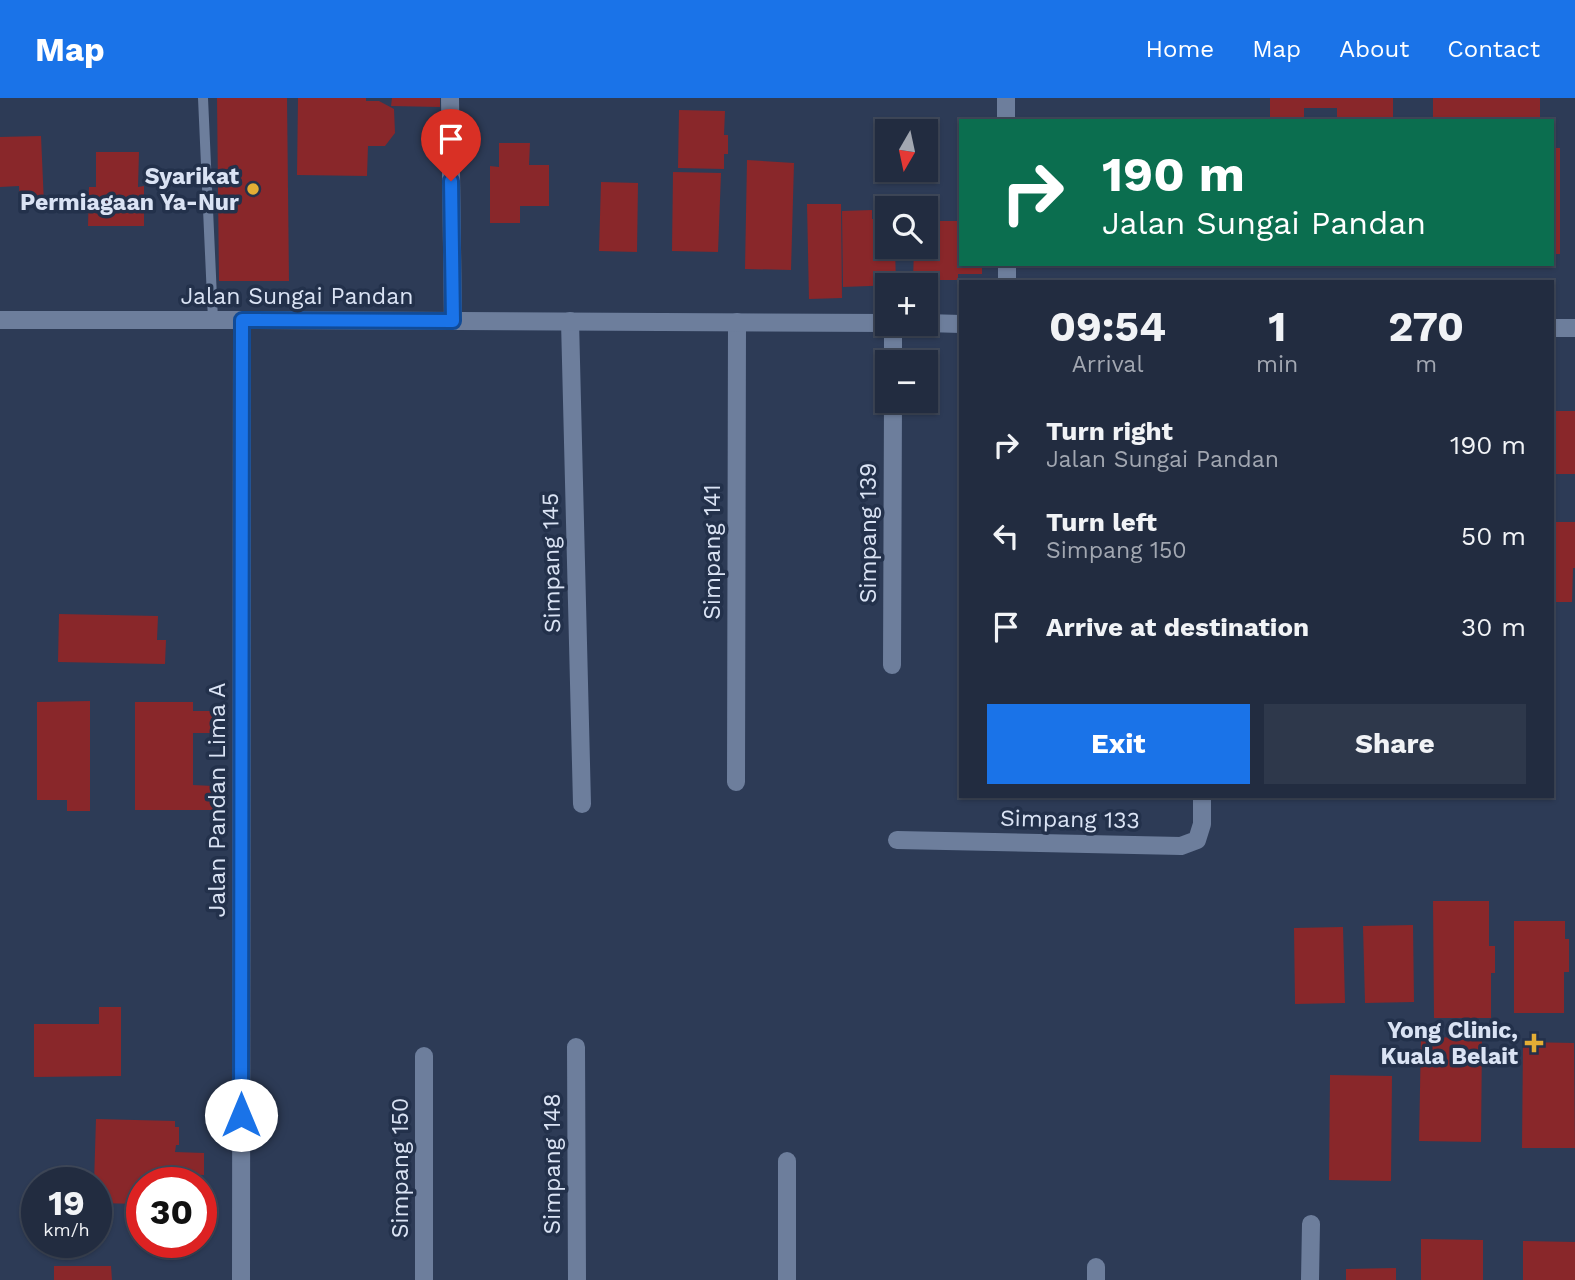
<!DOCTYPE html>
<meta charset="utf-8">
<style>
:root{--surface:#222c40;--page:#2e384b;--text:#f1f3f6;--muted:#a2a7b1;--line:#3f4859;--accent:#1a73e8}
body{margin:0;font-family:"Work Sans",sans-serif;background:var(--page);color:var(--text);height:100vh;display:flex;flex-direction:column;font-size:26px;white-space:nowrap}
*{box-sizing:border-box;margin:0}
p{font-size:23px;color:var(--muted)}
.icon{flex:none;width:38px;height:38px;fill:none;stroke:currentColor;stroke-width:2;stroke-linecap:round;stroke-linejoin:round}
.map{position:relative;flex:1;overflow:hidden}
.sheet{position:absolute;left:959px;top:182px;width:595px;height:518px;display:flex;flex-direction:column;background:var(--surface);border-radius:0px;box-shadow:0 2px 5px #0004,0 0 0 2px var(--line)}
.sheet>*{flex:none}
.hud{position:absolute;left:959px;top:21px;width:595px;height:147px;border-radius:0px;box-shadow:0 2px 5px #0004,0 0 0 2px var(--line);background:#0b6e4f;color:#fff;overflow:hidden}
.needle{width:46px;rotate:189deg}
.tools{position:absolute;left:875px;top:21px;display:grid;gap:14px}
.tools a{display:grid;place-items:center;width:63px;height:63px;border-radius:0px;background:var(--surface);box-shadow:0 2px 5px #0004,0 0 0 2px var(--line);font-size:35px}
.speed{position:absolute;left:21px;top:1069px;display:flex;gap:14px;font-size:35px;font-weight:700;text-align:center}
.speed>*{display:grid;place-content:center;width:91px;height:91px;border-radius:50%;background:var(--surface);box-shadow:0 2px 5px #0004,0 0 0 2px var(--line);line-height:1}
.speed small{font-size:18px;font-weight:400}
.speed .limit{border:10px solid #d22;background:#fff;color:#111}
.pin{position:absolute;display:grid;place-items:center;width:60px;height:60px;color:#fff;margin:-72px -30px;border-radius:50% 50% 50% 0;rotate:-45deg;box-shadow:0 0 7px #0007}
.pin .icon{rotate:45deg}
.me{position:absolute;width:77px;margin:-38px;rotate:0deg;stroke-linejoin:round;filter:drop-shadow(0 0 5px #0008)}
.turn{display:flex;align-items:center;gap:24px;height:147px;padding:0 28px;font-size:32px}
.turn .icon{width:91px;height:91px;stroke-width:2.5}
.turn b{display:block;font-size:49px;line-height:60px}
.eta{display:flex;justify-content:space-evenly;align-items:center;height:119px;text-align:center}
.eta b{font-size:42px;font-weight:700;line-height:49px}
.button{display:flex;gap:14px;margin-top:auto;padding:14px 28px}
.button a{flex:1;height:80px;border-radius:0px;background:var(--accent);color:#fff;font-size:28px;font-weight:700;line-height:80px;text-align:center}
.button a+a{background:var(--page);color:var(--text)}
ul{padding:0;list-style:none}
li{display:flex;align-items:center;gap:21px;height:91px;padding:0 28px}
li div{flex:1}
li b{display:block;font-size:26px}
li em{font-style:normal}
header{display:flex;align-items:center;gap:42px;box-sizing:border-box;height:98px;padding:0 35px;background:var(--accent);color:#fff}
header strong{font-size:33px}
nav{display:flex;gap:38px;margin-inline-start:auto;font-size:24px}
.map>svg:first-child{display:block}
.building{fill:#89272a}
.lines{fill:none;stroke-linecap:round;stroke-linejoin:round}
.service{stroke:#6d7e9c;stroke-width:10}
.minor{stroke:#6d7e9c;stroke-width:18}
.tertiary{stroke:#6d7e9c;stroke-width:18}
.route-casing{stroke:#114b97;stroke-width:18}
.route{stroke:#1a73e8;stroke-width:12}
.poi-dot{fill:#e4ae35;stroke:#23314b;stroke-width:2.5}
.labels{text-anchor:middle;stroke-width:7;stroke-linejoin:round;paint-order:stroke}
.poi-label{font-size:23px;font-weight:bold;fill:#dae3f4;stroke:#23314b;text-anchor:end}
.street-label{font-size:23px;fill:#dae3f4;stroke:#23314b}
</style>
<header>
<strong>Map</strong>
<nav><a>Home</a><a>Map</a><a>About</a><a>Contact</a></nav>
</header>
<div class="map">
<svg width="1575" height="1182" viewBox="0 0 1575 1182">
<rect width="100%" height="100%" fill="#2d3b56"/>
<g class="building">
<polygon points="217,0 287,0 289,183 219,183"/>
<polygon points="298,0 366,0 366,3 379,3 394,11 395,35 385,48 368,48 367,78 297,77"/>
<polygon points="392,0 440,0 440,9 391,8"/>
<polygon points="1270,0 1393,0 1393,23 1337,23 1337,10 1304,10 1304,23 1270,23"/>
<rect x="1433" y="0" width="107" height="19"/>
<polygon points="679,12 725,13 724,37 728,37 728,56 724,56 724,71 678,70"/>
<polygon points="41,38 44,106 20,107 19,88 0,89 0,39"/>
<polygon points="499,45 530,45 529,67 549,67 549,108 520,108 520,125 490,125 490,68 499,69"/>
<rect x="1552" y="50" width="8" height="106"/>
<polygon points="96,54 139,54 138,89 144,88 144,128 88,128 89,89 96,89"/>
<polygon points="747,62 794,65 791,172 745,171"/>
<polygon points="673,74 721,75 718,154 672,153"/>
<polygon points="601,84 638,85 637,154 599,153"/>
<polygon points="807,106 841,106 842,200 809,201"/>
<polygon points="872,112 872,121 887,121 887,149 895,149 896,187 843,189 842,113"/>
<polygon points="926,123 961,123 961,166 982,166 982,176 958,176 958,182 913,182 914,151 924,151 924,149 926,149"/>
<rect x="1141" y="166" width="50" height="4"/>
<rect x="1552" y="313" width="23" height="63"/>
<polygon points="1552,424 1575,424 1575,470 1573,470 1572,504 1552,504"/>
<polygon points="59,516 158,518 157,542 166,542 165,566 58,564"/>
<polygon points="90,603 90,713 67,713 67,702 37,702 37,604"/>
<polygon points="135,604 193,604 193,613 213,613 213,635 193,635 193,687 213,688 213,712 135,712"/>
<polygon points="1433,803 1489,803 1489,848 1495,848 1495,875 1491,875 1491,920 1434,920"/>
<polygon points="1514,823 1565,823 1565,841 1569,841 1569,874 1564,874 1564,915 1514,915"/>
<polygon points="1413,827 1414,904 1365,905 1363,828"/>
<polygon points="1343,829 1345,905 1295,906 1294,830"/>
<polygon points="99,909 121,909 121,978 34,979 34,926 99,926"/>
<polygon points="1421,939 1482,940 1481,1044 1419,1043"/>
<polygon points="1523,944 1574,945 1575,1050 1522,1050"/>
<polygon points="1330,977 1392,978 1391,1083 1329,1082"/>
<polygon points="96,1021 175,1023 175,1029 179,1029 179,1047 176,1047 175,1054 204,1055 204,1077 175,1076 174,1082 179,1082 179,1085 142,1085 142,1106 96,1105 96,1085 94,1085"/>
<polygon points="1421,1141 1483,1142 1483,1182 1421,1182"/>
<polygon points="1523,1143 1575,1144 1575,1182 1523,1182"/>
<polygon points="54,1168 111,1168 112,1182 54,1182"/>
<polygon points="1396,1170 1396,1182 1346,1182 1346,1171"/>
</g>
<g class="lines">
<polyline class="service" points="203,0 213,222"/>
<g class="minor">
<polyline points="450,0 453,223"/>
<polyline points="1006,0 1006,23"/>
<polyline points="1007,166 1007,184"/>
<polyline points="570,223 582,706"/>
<polyline points="893,264 893,226"/>
<polyline points="892,567 893,303"/>
<polyline points="736,684 737,224"/>
<polyline points="897,742 1181,748 1197,742 1202,726 1202,698"/>
<polyline points="576,949 577,1182"/>
<polyline points="424,958 424,1182"/>
<polyline points="241,1182 242,222"/>
<polyline points="787,1182 787,1063"/>
<polyline points="1096,1182 1096,1169"/>
<polyline points="1310,1182 1311,1126"/>
</g>
<g class="tertiary">
<polyline points="0,222 242,222 887,225"/>
<polyline points="926,225 961,226"/>
<polyline points="1552,230 1575,230"/>
</g>
</g>
<g class="lines">
<defs>
<polyline id="route" points="241,1017 242,222 453,223 451,83"/>
</defs>
<use href="#route" class="route-casing"/>
<use href="#route" class="route"/>
</g>
<g class="poi-dot">
<circle cx="253" cy="91" r="7"/>
<path d="M1530.5 934.5h7v7h7v7h-7v7h-7v-7h-7v-7h7z"/>
</g>
<g class="labels">
<g class="poi-label">
<text x="239" y="86">Syarikat<tspan x="239" dy="26">Permiagaan Ya-Nur</tspan></text>
<text x="1518" y="940">Yong Clinic,<tspan x="1518" dy="26">Kuala Belait</tspan></text>
</g>
<g class="street-label">
<text x="297" y="206">Jalan Sungai Pandan</text>
<text transform="translate(868 435) rotate(-90)" y="8">Simpang 139</text>
<text transform="translate(712 454) rotate(-90)" y="8">Simpang 141</text>
<text transform="translate(551 465) rotate(-91)" y="8">Simpang 145</text>
<text transform="translate(217 702) rotate(-90)" y="8">Jalan Pandan Lima A</text>
<text transform="translate(1070 721) rotate(1)" y="8">Simpang 133</text>
<text transform="translate(552 1066) rotate(-90)" y="8">Simpang 148</text>
<text transform="translate(400 1070) rotate(-90)" y="8">Simpang 150</text>
</g>
</g>
</svg>
<div class="tools">
<a><svg class="needle" viewBox="-14 -14 28 28"><path d="M0-13l5 13h-10z" fill="#e53935"/><path d="M0 13l5-13h-10z" fill="#a2a7b1"/></svg></a>
<a><svg class="icon" aria-label="search" viewBox="0 0 24 24"><circle cx="10" cy="10" r="6"/><path d="M15 15l6 6"/></svg></a>
<a>+</a>
<a>−</a>
</div>
<div class="speed"><div>19<small>km/h</small></div><div class="limit">30</div></div>
<div class="pin" style="left:451px;top:83px;background:#d93025"><svg class="icon" aria-label="arrive" viewBox="0 0 24 24"><path d="M6 21V4h12l-3 4 3 4H6"/></svg></div>
<svg class="me" style="left:241px;top:1017px" viewBox="-20 -20 40 40"><circle r="19" fill="#fff"/><path d="M0-13L10 11 0 6-10 11z" fill="#1a73e8"/></svg>
<div class="hud">
<div class="turn"><svg class="icon" aria-label="right" viewBox="0 0 24 24"><path d="M7 20v-9h11M14 6l5 5-5 5"/></svg><div><b>190 m</b>Jalan Sungai Pandan</div></div>
</div>
<section class="sheet">
<div class="eta">
<div><b>09:54</b><p>Arrival</p></div>
<div><b>1</b><p>min</p></div>
<div><b>270</b><p>m</p></div>
</div>
<ul>
<li><svg class="icon" aria-label="right" viewBox="0 0 24 24"><path d="M7 20v-9h11M14 6l5 5-5 5"/></svg><div><b>Turn right</b><p>Jalan Sungai Pandan</p></div><em>190 m</em></li>
<li><svg class="icon" aria-label="left" viewBox="0 0 24 24"><path d="M17 20v-9H6M10 6l-5 5 5 5"/></svg><div><b>Turn left</b><p>Simpang 150</p></div><em>50 m</em></li>
<li><svg class="icon" aria-label="arrive" viewBox="0 0 24 24"><path d="M6 21V4h12l-3 4 3 4H6"/></svg><div><b>Arrive at destination</b></div><em>30 m</em></li>
</ul>
<div class="button"><a>Exit</a><a>Share</a></div>
</section>
</div>
